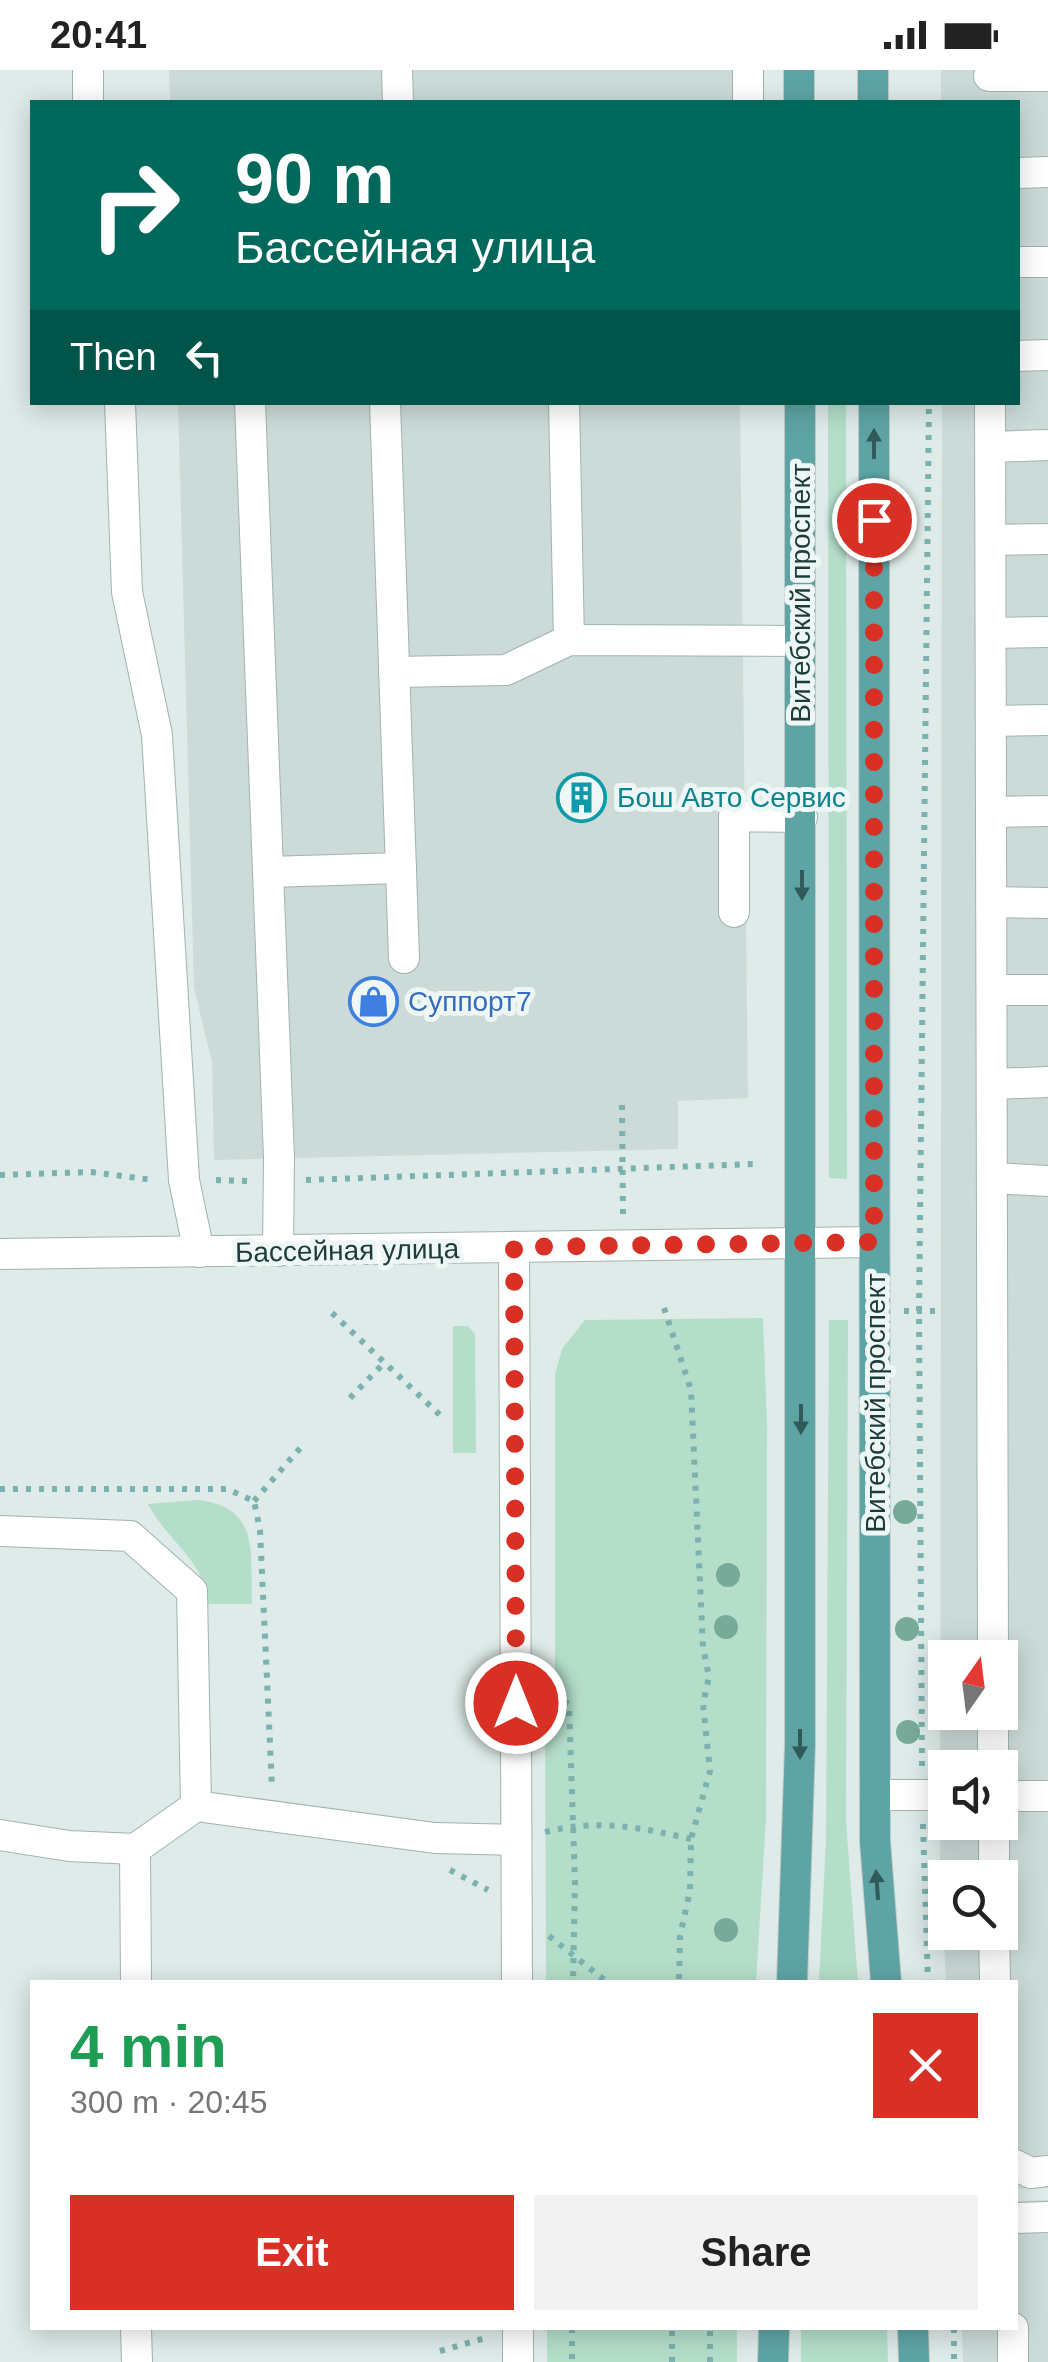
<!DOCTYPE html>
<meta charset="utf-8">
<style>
:root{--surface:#fff;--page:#f2f2f2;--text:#222;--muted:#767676;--accent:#d93025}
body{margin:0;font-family:Arial,sans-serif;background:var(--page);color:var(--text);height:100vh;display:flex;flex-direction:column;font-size:38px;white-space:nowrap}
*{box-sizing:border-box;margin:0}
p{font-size:32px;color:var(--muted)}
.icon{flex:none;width:55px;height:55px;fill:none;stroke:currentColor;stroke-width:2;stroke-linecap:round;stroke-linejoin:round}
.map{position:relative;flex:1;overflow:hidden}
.drawer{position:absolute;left:30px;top:1910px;width:988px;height:350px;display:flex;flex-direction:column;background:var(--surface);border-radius:0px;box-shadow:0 5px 25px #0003}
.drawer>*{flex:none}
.guide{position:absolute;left:30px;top:30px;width:990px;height:305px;border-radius:0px;box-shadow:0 5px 25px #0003;background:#00695c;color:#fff;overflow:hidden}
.needle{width:65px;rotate:14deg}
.tools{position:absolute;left:928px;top:1570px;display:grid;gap:20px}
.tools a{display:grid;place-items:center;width:90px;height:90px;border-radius:0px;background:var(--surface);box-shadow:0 5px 25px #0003;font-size:50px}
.pin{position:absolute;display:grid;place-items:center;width:85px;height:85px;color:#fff;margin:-42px;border:5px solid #fff;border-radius:50%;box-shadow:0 2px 10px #0007}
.me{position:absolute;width:110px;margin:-55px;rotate:0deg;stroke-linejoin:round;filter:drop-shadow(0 0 8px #0008)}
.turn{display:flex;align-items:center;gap:35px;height:210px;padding:0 40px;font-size:45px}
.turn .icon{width:130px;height:130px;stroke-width:2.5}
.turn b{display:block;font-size:70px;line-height:85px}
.then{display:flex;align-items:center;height:95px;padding:0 40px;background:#0003;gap:20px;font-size:38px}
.round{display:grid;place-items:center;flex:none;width:105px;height:105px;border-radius:0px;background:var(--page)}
.head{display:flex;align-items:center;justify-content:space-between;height:170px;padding:0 40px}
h1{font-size:60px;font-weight:700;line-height:75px;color:#1e9e55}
.primary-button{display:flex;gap:20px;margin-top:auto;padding:20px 40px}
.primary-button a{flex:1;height:115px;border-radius:0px;background:var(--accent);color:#fff;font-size:40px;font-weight:700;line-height:115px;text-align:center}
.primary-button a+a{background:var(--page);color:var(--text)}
.status{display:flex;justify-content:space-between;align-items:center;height:70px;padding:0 50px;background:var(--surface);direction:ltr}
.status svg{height:28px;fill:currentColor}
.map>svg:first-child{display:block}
.built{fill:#ccdbd8;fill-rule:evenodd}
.green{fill:#b4deca}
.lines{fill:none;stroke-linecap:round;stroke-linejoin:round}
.minor-casing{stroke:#a1b3b1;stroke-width:32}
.major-casing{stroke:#c0c8c8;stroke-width:32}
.path{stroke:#7bb1ae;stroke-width:6;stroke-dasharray:5 8;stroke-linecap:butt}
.minor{stroke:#fff;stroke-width:30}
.major{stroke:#5ea4a4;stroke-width:30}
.tree{fill:#78aa99}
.oneway{fill:#315a5a}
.route{stroke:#d93025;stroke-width:18;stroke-dasharray:0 32.4}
.labels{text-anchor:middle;stroke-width:10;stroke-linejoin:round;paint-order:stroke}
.street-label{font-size:28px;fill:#1e3b3b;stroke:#eef7f5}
.culture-label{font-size:28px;fill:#0d838f;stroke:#eef7f5;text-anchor:start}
.shop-label{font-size:28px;fill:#366cbe;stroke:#eef7f5;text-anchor:start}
</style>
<div class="status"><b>20:41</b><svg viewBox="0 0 49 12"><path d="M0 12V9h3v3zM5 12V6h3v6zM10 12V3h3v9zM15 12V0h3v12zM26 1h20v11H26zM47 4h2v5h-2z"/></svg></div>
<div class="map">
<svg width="1048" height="2292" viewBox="0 0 1048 2292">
<rect width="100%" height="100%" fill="#deebe8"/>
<g class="built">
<polygon points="169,0 737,0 737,32 170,32"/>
<path d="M941,0H1048V2118L1015,2119V1912H946L940,1794L942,333L1018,332V32H941ZM945,1588H1000V1642H945ZM945,1698H1000V1752H945ZM945,1808H1000V1862H945Z"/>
<polygon points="178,333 740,333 748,1028 678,1031 678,1079 214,1090 212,992 194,918"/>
<polygon points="1048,2130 1048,2292 963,2292 962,2258 1015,2258 1015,2131"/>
</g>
<g class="green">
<polygon points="828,333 846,333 847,1109 829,1108"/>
<polygon points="763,1248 767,1355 766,1749 756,1912 546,1912 545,1631 555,1630 555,1304 562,1279 585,1250"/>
<polygon points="829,1250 848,1250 846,1751 858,1912 819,1912 826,1770"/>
<polygon points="453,1256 468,1256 475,1264 476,1383 453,1383"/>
<path d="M197,1430C261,1436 250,1484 252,1534H208C204,1489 170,1475 148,1434Z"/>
<rect x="547" y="2258" width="190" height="34"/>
<polygon points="801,2258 887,2258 888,2292 801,2292"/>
</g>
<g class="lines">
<defs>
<g id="minor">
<polyline points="88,0 88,32"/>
<polyline points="397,0 398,32"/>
<polyline points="989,6 1048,6"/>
<polyline points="748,32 748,0"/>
<polyline points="1018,103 1048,102"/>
<polyline points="1018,192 1048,192"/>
<polyline points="1018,286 1048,285"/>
<polyline points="120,332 127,522 157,665 184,1110 199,1182"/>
<polyline points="250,332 279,1088 278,1181"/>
<polyline points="385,332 404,888"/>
<polyline points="564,332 569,570"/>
<polyline points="990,332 993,1588"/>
<polyline points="991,377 1048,375"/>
<polyline points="991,470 1048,469"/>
<polyline points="991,563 1048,562"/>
<polyline points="394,602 506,600 569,570 800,571"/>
<polyline points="991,651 1048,650"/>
<polyline points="991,742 1048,741"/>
<polyline points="268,802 401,798"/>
<polyline points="992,832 1048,833"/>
<polyline points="734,842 734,746 802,747"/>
<polyline points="992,920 1048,920"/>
<polyline points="992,1014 1048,1012"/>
<polyline points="993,1108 1048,1111"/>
<polyline points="514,1177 517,1912"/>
<polyline points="0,1184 874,1172"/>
<polyline points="0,1461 130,1466 192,1521 196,1736"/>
<polyline points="993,1642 993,1698"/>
<polyline points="876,1725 945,1725"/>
<polyline points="1000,1726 1048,1726"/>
<polyline points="994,1752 994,1808"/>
<polyline points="0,1765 69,1776 135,1779 196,1736 435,1768 516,1770"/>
<polyline points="135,1779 136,1912"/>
<polyline points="994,1862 995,1912"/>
<polyline points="1015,2095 1031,2103 1048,2101"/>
<polyline points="1015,2148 1048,2147"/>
<polyline points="136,2258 137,2292"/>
<polyline points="518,2258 518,2292"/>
<polyline points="1013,2258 1013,2292"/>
</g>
<g id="major">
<polyline points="799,0 799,32"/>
<polyline points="873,0 873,32"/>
<polyline points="874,332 875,1771 886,1912"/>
<polyline points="792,1912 800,1675 800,332"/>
<polyline points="913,2258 914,2292"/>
<polyline points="773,2292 774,2258"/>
</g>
</defs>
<use href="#minor" class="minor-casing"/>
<use href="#major" class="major-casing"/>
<g class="path">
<polyline points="622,1035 623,1144"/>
<polyline points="0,1105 91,1102 153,1110"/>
<polyline points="216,1110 248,1111"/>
<polyline points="306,1110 755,1094"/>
<polyline points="664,1238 691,1320 703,1577 709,1607 703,1634 710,1701 691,1769 690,1821 680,1866 679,1912"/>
<polyline points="904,1241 943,1241"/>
<polyline points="332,1243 441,1346"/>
<polyline points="350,1328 385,1292"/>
<polyline points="0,1419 227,1419 254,1431 260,1460 272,1717"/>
<polyline points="254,1431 302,1376"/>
<polyline points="552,1626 569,1634 575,1813 573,1912"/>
<polyline points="922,1696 919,1240 929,332"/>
<polyline points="923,1754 928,1912"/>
<path d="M545,1762C596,1749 640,1757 691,1769"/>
<polyline points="450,1800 488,1820"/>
<polyline points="549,1866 607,1912"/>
<polyline points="572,2258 572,2292"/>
<polyline points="954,2258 954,2292"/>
<polyline points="440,2281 489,2267"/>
<polyline points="672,2292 672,2258"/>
<polyline points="710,2292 710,2258"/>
</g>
<use href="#minor" class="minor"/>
<use href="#major" class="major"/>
</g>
<g class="tree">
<circle cx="905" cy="1442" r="12"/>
<circle cx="728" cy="1505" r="12"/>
<circle cx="726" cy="1557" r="12"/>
<circle cx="907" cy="1559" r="12"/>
<circle cx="908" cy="1662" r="12"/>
<circle cx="726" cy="1860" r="12"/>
</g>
<defs><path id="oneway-solid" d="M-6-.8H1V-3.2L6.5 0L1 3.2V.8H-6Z" transform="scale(2.5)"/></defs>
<g class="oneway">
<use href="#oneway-solid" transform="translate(874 374) rotate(-90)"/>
<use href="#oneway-solid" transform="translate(802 815) rotate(90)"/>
<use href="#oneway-solid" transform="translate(801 1349) rotate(90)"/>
<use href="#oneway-solid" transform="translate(800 1674) rotate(90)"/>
<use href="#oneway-solid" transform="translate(877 1815) rotate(-94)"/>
</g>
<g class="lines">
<polyline class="route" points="516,1633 514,1177 874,1172 874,450"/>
</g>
<defs>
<symbol id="building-ring" viewBox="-11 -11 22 22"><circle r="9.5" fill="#eef7f5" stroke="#0f9aa8" stroke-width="1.5"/><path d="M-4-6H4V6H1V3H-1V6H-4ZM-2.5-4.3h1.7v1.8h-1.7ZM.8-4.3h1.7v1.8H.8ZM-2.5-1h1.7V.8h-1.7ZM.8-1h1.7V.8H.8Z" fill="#0f9aa8"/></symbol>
<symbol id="shop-ring" viewBox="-11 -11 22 22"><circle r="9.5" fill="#eef7f5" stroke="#3f7fe0" stroke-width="1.5"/><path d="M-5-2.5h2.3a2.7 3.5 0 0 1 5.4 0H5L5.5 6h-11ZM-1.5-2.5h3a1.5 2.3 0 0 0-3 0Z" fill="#3f7fe0"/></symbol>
</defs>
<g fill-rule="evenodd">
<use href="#building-ring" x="554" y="700" width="55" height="55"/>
<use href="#shop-ring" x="346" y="904" width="55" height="55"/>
</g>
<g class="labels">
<g class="street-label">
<text transform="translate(800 523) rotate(-90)" y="10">Витебский проспект</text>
<text transform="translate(347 1180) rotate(-1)" y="10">Бассейная улица</text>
<text transform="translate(875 1333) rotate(-90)" y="10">Витебский проспект</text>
</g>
<g class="culture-label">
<text x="617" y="737">Бош Авто Сервис</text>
</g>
<g class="shop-label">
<text x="408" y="941">Суппорт7</text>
</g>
</g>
</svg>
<div class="tools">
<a><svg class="needle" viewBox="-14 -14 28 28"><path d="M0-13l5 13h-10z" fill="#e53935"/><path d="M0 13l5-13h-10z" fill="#767676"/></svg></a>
<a><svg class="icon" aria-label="sound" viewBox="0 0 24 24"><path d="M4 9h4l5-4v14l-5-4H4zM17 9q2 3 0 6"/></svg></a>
<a><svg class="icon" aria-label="search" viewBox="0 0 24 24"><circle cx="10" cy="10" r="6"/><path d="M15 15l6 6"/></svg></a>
</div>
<div class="pin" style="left:874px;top:450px;background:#d93025"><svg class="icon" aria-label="arrive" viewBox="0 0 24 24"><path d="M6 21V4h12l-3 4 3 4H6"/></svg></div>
<svg class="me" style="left:516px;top:1633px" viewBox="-20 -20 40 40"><circle r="17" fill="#d93025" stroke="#fff" stroke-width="3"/><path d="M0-11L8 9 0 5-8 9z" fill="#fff"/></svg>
<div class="guide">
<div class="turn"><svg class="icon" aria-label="right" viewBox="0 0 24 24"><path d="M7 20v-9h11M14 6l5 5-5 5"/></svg><div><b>90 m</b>Бассейная улица</div></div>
<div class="then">Then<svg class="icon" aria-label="left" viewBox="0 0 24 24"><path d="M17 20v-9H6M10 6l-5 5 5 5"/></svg></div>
</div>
<section class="drawer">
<div class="head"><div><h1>4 min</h1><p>300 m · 20:45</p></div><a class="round" style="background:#d93025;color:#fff"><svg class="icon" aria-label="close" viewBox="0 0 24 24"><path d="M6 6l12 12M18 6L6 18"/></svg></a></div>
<div class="primary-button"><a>Exit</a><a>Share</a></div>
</section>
</div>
